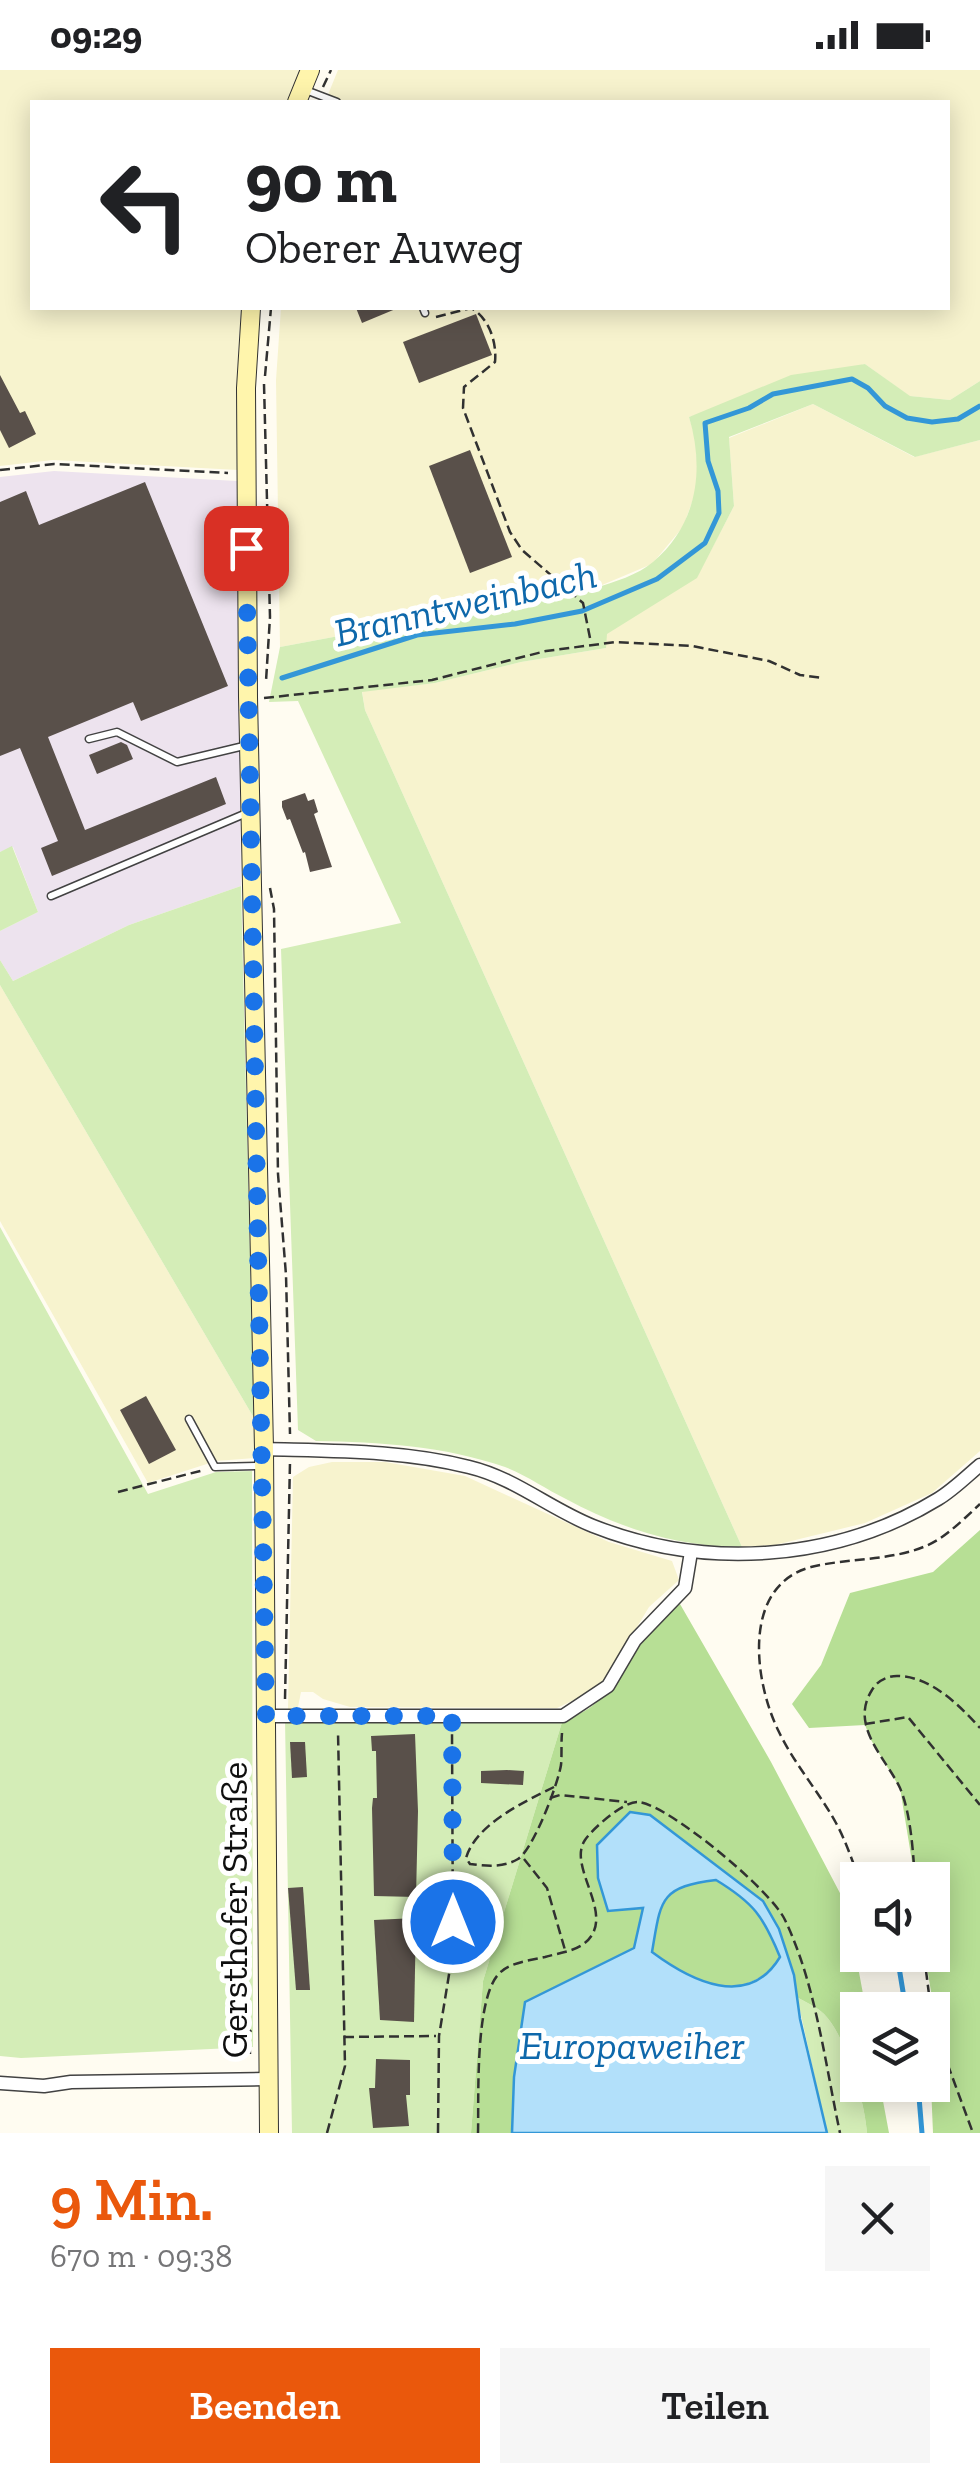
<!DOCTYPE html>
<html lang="de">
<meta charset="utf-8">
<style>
:root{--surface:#fff;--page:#f6f6f6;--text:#202124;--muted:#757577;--accent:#ea580c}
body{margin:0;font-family:"Zilla Slab",serif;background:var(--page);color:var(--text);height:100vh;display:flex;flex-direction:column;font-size:38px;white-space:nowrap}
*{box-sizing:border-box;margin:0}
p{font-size:32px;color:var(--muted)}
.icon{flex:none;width:55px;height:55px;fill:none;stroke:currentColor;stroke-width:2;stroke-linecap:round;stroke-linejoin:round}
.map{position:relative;height:2063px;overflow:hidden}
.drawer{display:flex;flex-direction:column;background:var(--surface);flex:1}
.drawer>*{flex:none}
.guide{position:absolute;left:30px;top:30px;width:920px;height:210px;border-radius:0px;box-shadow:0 5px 25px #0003;background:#fff;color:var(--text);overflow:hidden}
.fabs{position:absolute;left:840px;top:1792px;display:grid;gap:20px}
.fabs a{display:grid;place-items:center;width:110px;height:110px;border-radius:0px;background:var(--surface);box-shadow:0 5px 25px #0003;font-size:50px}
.pin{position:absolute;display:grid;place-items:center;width:85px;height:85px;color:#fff;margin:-42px;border-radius:20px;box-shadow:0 5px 15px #0006}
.me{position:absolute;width:110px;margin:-55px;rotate:0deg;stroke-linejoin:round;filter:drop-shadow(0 0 8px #0008)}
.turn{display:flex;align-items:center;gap:35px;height:210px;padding:0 50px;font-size:45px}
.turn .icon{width:130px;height:130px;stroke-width:2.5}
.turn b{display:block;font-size:70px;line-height:85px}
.round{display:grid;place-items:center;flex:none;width:105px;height:105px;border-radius:0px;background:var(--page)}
.headline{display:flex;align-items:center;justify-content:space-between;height:170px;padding:0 50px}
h1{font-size:60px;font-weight:600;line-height:75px;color:var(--accent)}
.action{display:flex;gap:20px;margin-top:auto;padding:20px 50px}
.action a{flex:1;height:115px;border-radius:0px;background:var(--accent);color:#fff;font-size:40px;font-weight:600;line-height:115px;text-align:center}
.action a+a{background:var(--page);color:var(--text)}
.status{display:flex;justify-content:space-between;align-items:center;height:70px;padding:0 50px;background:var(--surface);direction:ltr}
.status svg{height:28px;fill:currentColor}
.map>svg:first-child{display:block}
.industrial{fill:#ede3ee}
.farmland{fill:#f7f3ce}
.green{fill:#d4edb7}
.forest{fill:#b7df95}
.water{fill:#b2e0fa;stroke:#3397d7;stroke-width:2.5;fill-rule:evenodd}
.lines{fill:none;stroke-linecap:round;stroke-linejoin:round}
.stream{stroke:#3397d7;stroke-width:5}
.building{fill:#59504a}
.lane-casing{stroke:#424242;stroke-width:9}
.street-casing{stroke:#424242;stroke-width:15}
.secondary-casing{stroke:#313131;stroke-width:20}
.path{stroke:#313131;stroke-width:2.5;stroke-dasharray:10 5;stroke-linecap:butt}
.lane{stroke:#fff;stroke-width:6}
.street{stroke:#fff;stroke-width:12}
.secondary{stroke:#fff5ac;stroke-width:18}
.route{stroke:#1a73e8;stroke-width:18;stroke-dasharray:0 32.4}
.labels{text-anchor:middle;stroke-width:10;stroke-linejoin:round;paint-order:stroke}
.street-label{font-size:38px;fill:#0f0f0f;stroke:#fff}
.water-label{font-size:40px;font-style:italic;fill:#0e68ab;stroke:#fff}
</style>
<div class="status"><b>09:29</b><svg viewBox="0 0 49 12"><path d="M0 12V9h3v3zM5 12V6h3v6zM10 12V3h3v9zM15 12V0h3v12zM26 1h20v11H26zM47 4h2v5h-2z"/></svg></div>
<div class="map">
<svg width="980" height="2063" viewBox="0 0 980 2063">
<rect width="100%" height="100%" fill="#fffcf1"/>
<polygon class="industrial" points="54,401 237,411 241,816 129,855 13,911 0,890 0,861 38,842 13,777 0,782 0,407"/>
<g class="farmland">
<polygon points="0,0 301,0 289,32 32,32 32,238 241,238 237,307 238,400 53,390 0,396"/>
<polygon points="338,0 980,0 980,311 950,330 909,326 865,294 689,347 695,367 699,413 683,457 652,494 595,518 280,577 276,310 281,238 948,238 948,32 325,32"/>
<polygon points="813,334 914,387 980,370 980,1381 932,1423 865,1453 775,1475 742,1477 365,640 362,621 435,613 521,592 606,578 606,564 697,507 734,436 729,368"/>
<polygon points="0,915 254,1348 255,1388 216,1391 148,1413 0,1151"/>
<polygon points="332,1392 385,1392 465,1406 609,1472 672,1491 679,1510 649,1537 601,1617 557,1638 350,1637 323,1629 313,1622 301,1622 298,1637 288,1639 293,1407 309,1397"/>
</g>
<g class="green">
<path d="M865,294L910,326L950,330L980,311V370L915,387L813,334L729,367L734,436L697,508L607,564L606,578L521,592L435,613L362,622L365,640L742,1477C678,1477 622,1459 566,1429C546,1419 526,1405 505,1397C444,1376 380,1372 316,1371L298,1360L281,879L401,853L298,631L269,632L280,577L595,518C614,512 638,505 653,492C697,455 705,400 689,347L791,305Z"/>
<polygon points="12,776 38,842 0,861 0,782"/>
<polygon points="241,816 254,1348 0,915 0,890 13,911 129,855"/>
<polygon points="0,1157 148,1424 216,1402 252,1401 253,1977 21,1988 0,1986"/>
<polygon points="563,1649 483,1911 471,2063 292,2063 285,1650"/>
<path d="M797,1927C805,1932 817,1937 824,1944C846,1966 865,2032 867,2063H827Z"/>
</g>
<g class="forest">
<polygon points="980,1460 980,2063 933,2063 931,2015 937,1958 925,1885 932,1885 932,1810 915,1810 900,1718 871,1670 865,1655 809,1658 792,1634 821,1595 850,1523 933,1502"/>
<path d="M680,1534L771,1692L841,1825L848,1843L866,1940H858V2015H880L889,2063H867C865,2032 846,1966 824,1944C817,1937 805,1932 797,1927L794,1905L763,1831L650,1745L631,1742L597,1775L598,1808L643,1838L634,1878L525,1932L514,2007L512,2063H471L483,1911L563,1649C605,1641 617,1603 639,1572C649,1557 665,1545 680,1534Z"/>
<path d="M716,1810C754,1833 763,1846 780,1887C758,1921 721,1923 685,1906C674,1901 662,1890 652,1882C661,1830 659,1817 716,1810Z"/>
</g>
<path class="water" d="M630,1742L650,1745L763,1831L779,1859L794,1905L800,1949L827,2063H512L514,2007L525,1932L634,1878L643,1838L608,1841L598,1808L597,1775ZM716,1810C754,1833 763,1846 780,1887C748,1940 691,1911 652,1882C661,1830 659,1817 716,1810Z"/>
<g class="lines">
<g class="stream">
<polyline points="282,608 417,565 515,554 582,541 657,509 705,473 719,443 718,421 708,391 705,353 749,338 773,324 852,309 868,318 885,336 907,348 932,352 958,349 980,336"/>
<polyline points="897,1885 906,1940"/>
<polyline points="918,2015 922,2063"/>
</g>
</g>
<g class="building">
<polygon points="356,238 398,238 362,253"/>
<polygon points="476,244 492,285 419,313 403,272"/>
<polygon points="0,305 20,343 25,341 36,364 9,378 0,360"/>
<polygon points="470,380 512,487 470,503 429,396"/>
<polygon points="145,412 228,616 141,651 133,632 48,667 85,760 216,707 226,734 52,806 41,778 58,771 20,678 0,686 0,432 26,421 39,455"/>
<polygon points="121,672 127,675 133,689 97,704 89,685"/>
<polygon points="305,723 308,731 314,729 318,742 314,744 332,797 310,802 305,782 303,783 290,749 287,750 282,737 282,731"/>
<polygon points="146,1326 176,1380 149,1394 120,1340"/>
<polygon points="415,1664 418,1741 416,1827 374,1826 372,1738 373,1728 377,1728 376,1681 372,1681 371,1666"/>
<polygon points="290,1672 305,1672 307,1707 292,1708"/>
<polygon points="507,1700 524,1701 523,1715 481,1713 481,1701"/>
<polygon points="303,1817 310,1920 296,1920 288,1818"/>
<polygon points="416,1848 414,1952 380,1950 374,1850"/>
<polygon points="376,1989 410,1990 410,2025 406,2025 409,2056 373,2058 369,2018 375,2018"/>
</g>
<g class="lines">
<defs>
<g id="lane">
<polyline points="303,19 337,32"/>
<polyline points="423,238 425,243"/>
<polyline points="89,669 117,662 177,692 248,675"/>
<polyline points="51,826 249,742"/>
<polyline points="189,1349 215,1397 259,1396"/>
</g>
<g id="street">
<path d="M264,1379C331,1381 403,1380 469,1397C515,1408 550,1439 593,1456C704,1500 835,1492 938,1429C953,1420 967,1406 980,1395"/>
<polyline points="266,1646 563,1646 608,1616 635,1570 685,1518 691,1482"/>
<polyline points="0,2013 44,2016 71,2012 266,2009"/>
</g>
<g id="secondary">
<polyline points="297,32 310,0"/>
<polyline points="251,238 246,318 248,627 264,1379 269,2063"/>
</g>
</defs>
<use href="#lane" class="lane-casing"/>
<use href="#street" class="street-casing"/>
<use href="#secondary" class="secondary-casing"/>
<g class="path">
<polyline points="323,17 331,0"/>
<path d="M436,247L471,238C489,248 497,272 495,292L464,317L463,338L510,462L522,480L583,533L591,573"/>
<polyline points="265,306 271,238"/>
<polyline points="264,314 270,547 266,611"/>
<polyline points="0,400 54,394 228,403"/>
<polyline points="264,628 432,610 546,581 616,572 692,576 769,591 800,605 822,608"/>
<polyline points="270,818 274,839 278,1104 286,1205 290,1364"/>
<polyline points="118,1422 204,1400"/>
<polyline points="285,1629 290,1392"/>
<polyline points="865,1654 908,1647 980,1735"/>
<path d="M554,1717C524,1732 476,1754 466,1788L470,1794C486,1796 503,1798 518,1789C533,1780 558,1714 561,1695C562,1685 561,1673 562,1663"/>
<polyline points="550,1728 560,1725 627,1732"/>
<polyline points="524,1789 547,1818 565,1880"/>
<path d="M860,1810C852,1791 846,1771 836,1753C819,1722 795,1695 779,1662C754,1612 741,1516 811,1497C851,1487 903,1492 939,1469C953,1460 967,1446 980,1434"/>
<path d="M915,1810C913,1782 911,1744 900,1718C886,1688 849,1656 872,1620C877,1611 887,1606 897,1606C931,1606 960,1636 980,1658"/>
<polyline points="924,1885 931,1940"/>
<polyline points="932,1952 973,2063"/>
<polyline points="344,1967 436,1966"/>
<polyline points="250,1984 249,1962 253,1959"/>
<polyline points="327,2063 345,1996 338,1662"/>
<polyline points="438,2063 439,1966 453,1880 452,1662"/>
<path d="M478,2063C479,2029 474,1921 502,1901C513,1892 532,1890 545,1887C562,1882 582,1881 592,1865C609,1837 568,1795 585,1770C593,1758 625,1730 639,1732C670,1736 772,1821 785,1850C816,1915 825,1993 840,2063"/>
</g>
<use href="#lane" class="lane"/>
<use href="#street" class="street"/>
<use href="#secondary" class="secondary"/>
</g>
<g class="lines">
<polyline class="route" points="246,478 266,1646 452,1646 453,1852"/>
</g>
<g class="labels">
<g class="street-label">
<text transform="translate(234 1840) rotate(-90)" y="13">Gersthofer Straße</text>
</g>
<g class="water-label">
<text transform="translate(465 533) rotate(-13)" y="14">Branntweinbach</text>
<text x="632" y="1989">Europaweiher</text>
</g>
</g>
</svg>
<div class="fabs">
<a><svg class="icon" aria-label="sound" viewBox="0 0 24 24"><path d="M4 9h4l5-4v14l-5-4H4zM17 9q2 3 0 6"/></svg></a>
<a><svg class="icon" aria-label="layers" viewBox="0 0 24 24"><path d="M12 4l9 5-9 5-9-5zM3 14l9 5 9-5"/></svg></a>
</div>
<div class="pin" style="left:246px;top:478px;background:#d93025"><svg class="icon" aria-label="arrive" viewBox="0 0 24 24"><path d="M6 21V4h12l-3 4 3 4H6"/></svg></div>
<svg class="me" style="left:453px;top:1852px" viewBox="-20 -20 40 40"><circle r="17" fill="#1a73e8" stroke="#fff" stroke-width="3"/><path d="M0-11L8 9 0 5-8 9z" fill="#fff"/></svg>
<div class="guide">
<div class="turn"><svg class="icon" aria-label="left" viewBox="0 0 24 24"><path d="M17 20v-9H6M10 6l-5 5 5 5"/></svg><div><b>90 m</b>Oberer Auweg</div></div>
</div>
</div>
<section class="drawer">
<div class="headline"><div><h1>9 Min.</h1><p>670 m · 09:38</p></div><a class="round"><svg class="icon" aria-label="close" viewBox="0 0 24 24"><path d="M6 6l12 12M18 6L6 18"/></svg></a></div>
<div class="action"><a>Beenden</a><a>Teilen</a></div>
</section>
